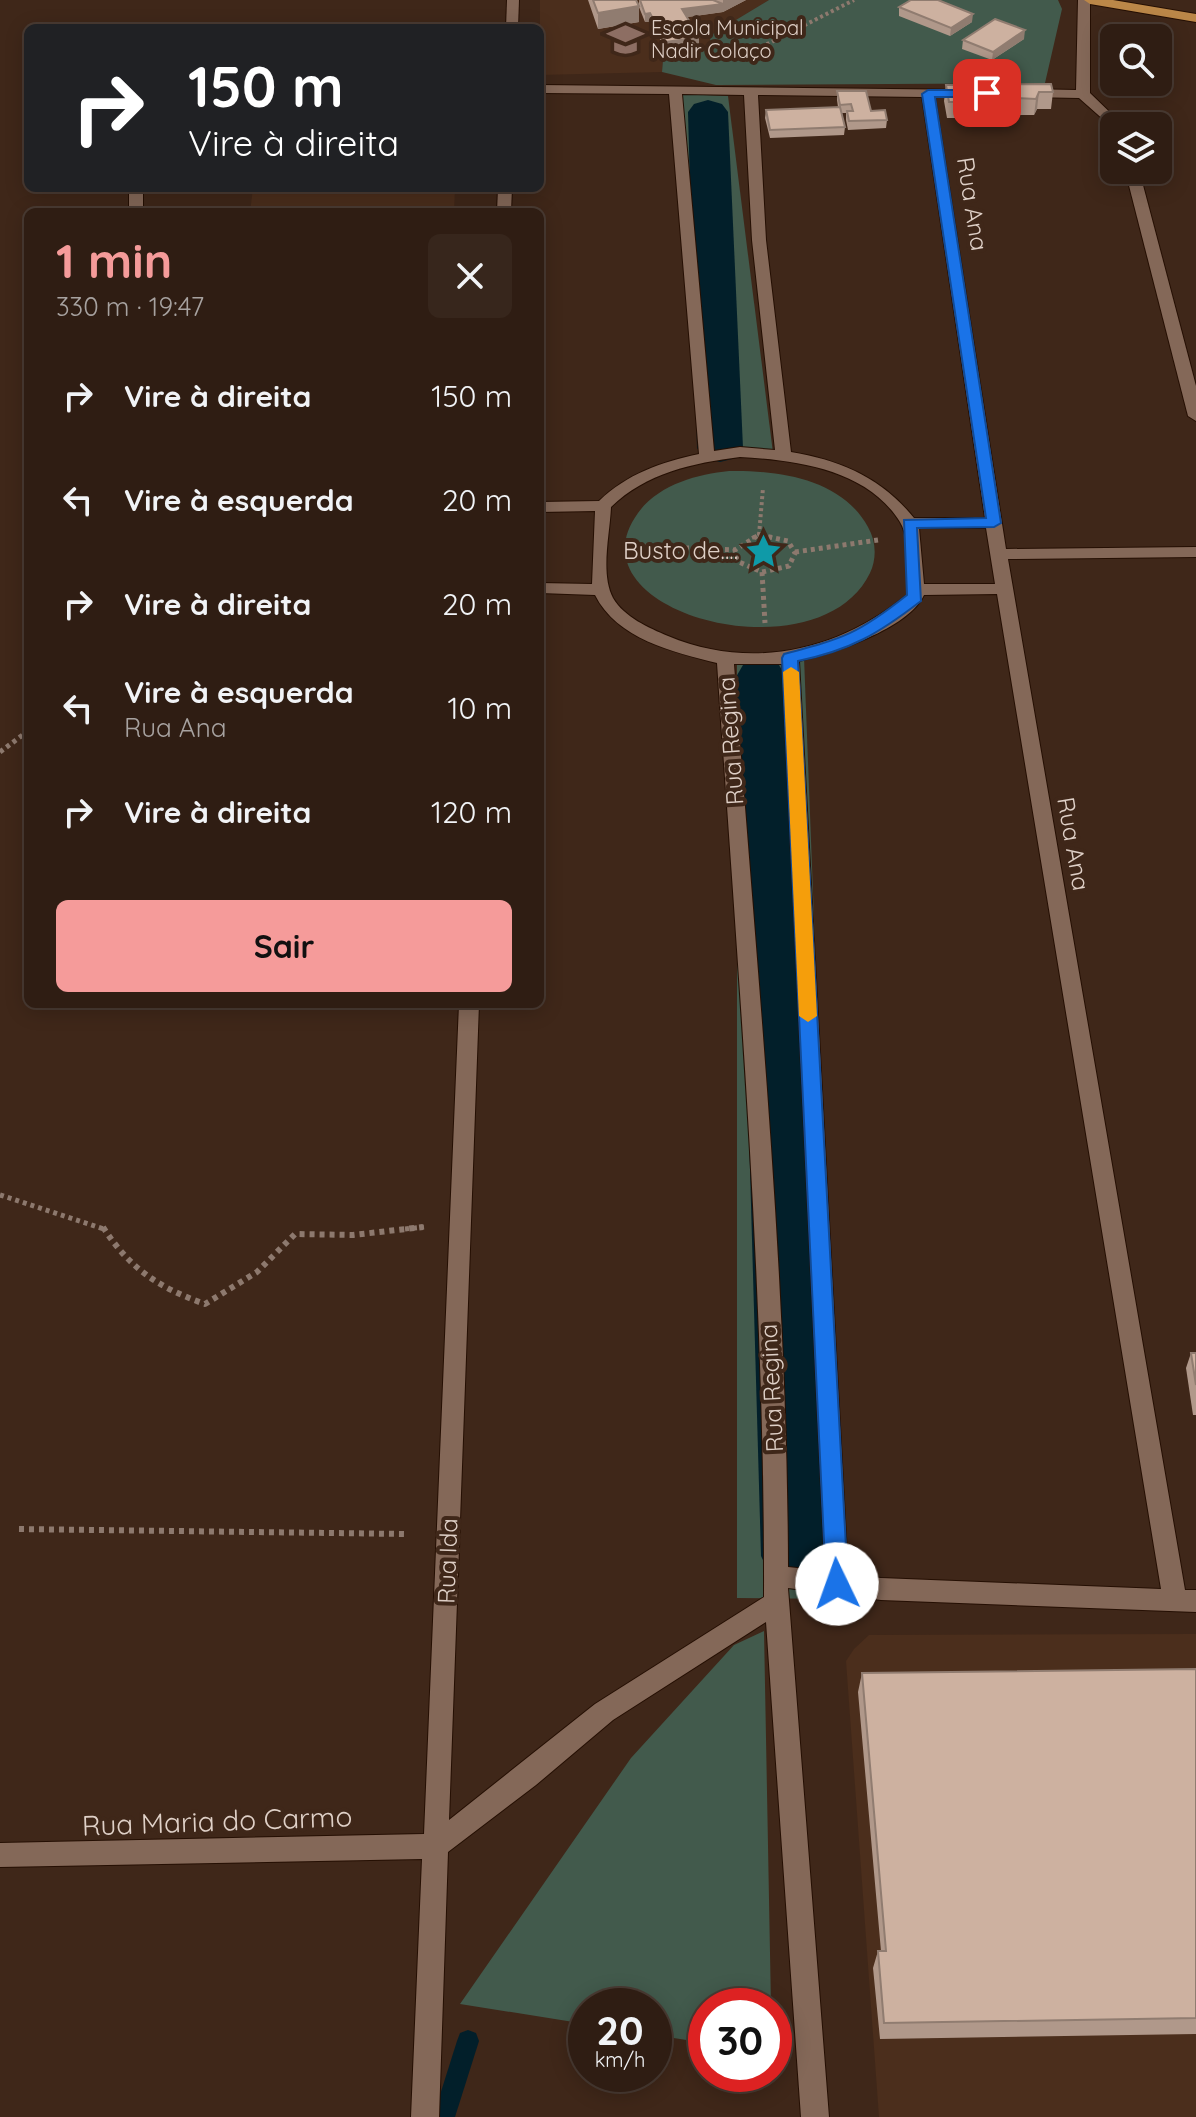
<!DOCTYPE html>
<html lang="pt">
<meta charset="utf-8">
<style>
:root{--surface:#2f1d13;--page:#37261c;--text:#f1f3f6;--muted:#a7a2a0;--line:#4a3b33;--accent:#f59b9a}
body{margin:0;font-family:Quicksand,sans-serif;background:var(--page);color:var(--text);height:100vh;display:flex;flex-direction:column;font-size:30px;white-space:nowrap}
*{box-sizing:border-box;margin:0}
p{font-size:26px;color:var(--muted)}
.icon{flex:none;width:44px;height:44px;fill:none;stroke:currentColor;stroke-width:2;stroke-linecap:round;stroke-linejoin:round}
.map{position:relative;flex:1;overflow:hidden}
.details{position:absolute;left:24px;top:208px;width:520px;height:800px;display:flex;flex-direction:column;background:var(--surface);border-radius:12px;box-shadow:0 4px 20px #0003,0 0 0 2px var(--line)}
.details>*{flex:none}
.banner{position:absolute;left:24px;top:24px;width:520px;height:168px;border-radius:12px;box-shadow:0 4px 20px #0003,0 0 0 2px var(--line);background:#202124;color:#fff;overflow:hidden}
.buttons{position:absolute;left:1100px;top:24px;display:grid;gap:16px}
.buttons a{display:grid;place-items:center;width:72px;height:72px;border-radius:12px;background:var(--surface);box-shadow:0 4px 20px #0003,0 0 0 2px var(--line);font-size:40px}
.speed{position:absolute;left:568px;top:1988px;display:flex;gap:16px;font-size:40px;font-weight:700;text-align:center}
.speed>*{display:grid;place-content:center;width:104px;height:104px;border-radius:50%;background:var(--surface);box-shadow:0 4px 20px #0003,0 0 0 2px var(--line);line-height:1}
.speed small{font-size:20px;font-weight:400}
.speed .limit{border:12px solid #d22;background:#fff;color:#111}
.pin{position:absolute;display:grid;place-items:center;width:68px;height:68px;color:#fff;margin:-34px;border-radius:16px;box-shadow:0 4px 12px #0006}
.me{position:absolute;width:88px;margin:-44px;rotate:357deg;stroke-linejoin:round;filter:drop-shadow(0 0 6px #0008)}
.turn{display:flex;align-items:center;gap:28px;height:168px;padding:0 32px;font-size:36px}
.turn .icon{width:104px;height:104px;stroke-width:2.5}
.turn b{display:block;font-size:56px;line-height:68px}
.round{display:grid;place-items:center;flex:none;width:84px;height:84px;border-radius:12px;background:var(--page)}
.headline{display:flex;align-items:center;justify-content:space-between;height:136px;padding:0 32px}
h1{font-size:48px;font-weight:800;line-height:60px;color:var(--accent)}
.cta{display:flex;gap:16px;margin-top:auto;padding:16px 32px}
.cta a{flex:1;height:92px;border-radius:12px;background:var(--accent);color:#111;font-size:32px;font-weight:800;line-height:92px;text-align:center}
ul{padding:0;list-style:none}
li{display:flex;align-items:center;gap:24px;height:104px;padding:0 32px}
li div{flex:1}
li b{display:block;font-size:30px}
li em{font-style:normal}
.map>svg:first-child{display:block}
.built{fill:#4b2e1c}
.green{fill:#425a4c}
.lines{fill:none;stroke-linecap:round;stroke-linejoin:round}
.stream{fill:#021f2a;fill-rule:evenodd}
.canal{fill:#021f2a;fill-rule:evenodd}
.street-casing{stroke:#250f03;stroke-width:2}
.primary-casing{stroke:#250f03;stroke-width:2}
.path-far2{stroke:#8d796e;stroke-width:4;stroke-dasharray:3 3;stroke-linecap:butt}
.path-far1{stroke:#8d796e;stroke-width:5;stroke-dasharray:4 4;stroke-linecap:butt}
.path{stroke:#8d796e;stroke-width:6;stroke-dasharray:5 5;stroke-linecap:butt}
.street{fill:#846858;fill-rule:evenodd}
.primary{fill:#bb8748;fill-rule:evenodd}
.wall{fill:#b0988a}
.shaded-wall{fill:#907c70}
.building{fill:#cdb1a0;stroke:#907c70;stroke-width:2}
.route{fill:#1a73e8;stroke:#114b97;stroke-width:2}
.slow{fill:#f59e0b}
.labels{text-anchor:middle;stroke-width:8;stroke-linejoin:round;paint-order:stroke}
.far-poi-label{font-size:20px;fill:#dfd0c7;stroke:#3f2719;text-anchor:start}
.street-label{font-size:24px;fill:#dfd0c7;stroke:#3f2719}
.poi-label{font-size:24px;fill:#dfd0c7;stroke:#3f2719;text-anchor:end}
.near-street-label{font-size:28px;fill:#dfd0c7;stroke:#3f2719}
</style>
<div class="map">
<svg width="1196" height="2117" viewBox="0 0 1196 2117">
<rect width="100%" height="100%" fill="#3f2719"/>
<g class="built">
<polygon points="540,0 769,0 711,35 710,46 663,60 662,72 540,75"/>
<polygon points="253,188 455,188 454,212 250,212"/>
<polygon points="1196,1634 1196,2117 879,2117 846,1661 854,1649 869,1635"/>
</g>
<g class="green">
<polygon points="769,0 1058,0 1062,9 1045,83 716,85 662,72 663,60 709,46 711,35"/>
<polygon points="681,94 728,96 773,453 711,455"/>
<path d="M729,471C779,470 842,479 868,527C876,541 877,558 870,573C819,679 565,613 638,513C658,485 697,474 729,471Z"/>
<polygon points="804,657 840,1599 737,1598 737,659"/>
<polygon points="764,1631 771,2006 706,2006 706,2043 654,2035 654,2006 586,2006 586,2024 460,2004 631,1758 734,1645"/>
</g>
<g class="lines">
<polygon class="stream" points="468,2030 476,2033 479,2041 455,2117 433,2117 457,2041 460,2033"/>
<g class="canal">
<polygon points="708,100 722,104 728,112 743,448 736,458 720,462 704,458 697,448 688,112 694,104"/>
<polygon points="761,660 779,665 786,677 829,1556 819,1577 795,1586 771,1577 761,1556 736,677 743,665"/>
</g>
<defs>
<g id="street">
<polygon points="507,0 519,0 518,28 506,28"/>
<polygon points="1078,0 1090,0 1090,93 1124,126 1114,126 1114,129 1079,98 1027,97 1020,93 1027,89 1076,90"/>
<path d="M540,85L976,90L978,93L971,97H935L1006,549L1196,547V557L1008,559L1185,1590H1196V1612L881,1600L788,1588L829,2117H801L766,1622L613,1720L536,1785L448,1852L439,2117H411L422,1859L0,1867V1843L424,1834L459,1004H479L449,1820L595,1704L764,1597C765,1285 738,974 717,663C673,652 617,639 595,595L540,593V583L592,584L595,511L540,512V502L599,501C627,474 661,462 699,454L669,94L540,93ZM682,94L744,95L752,240L775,450L740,447L714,451ZM758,95L922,97L985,518H914C882,478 840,460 791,452L766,240ZM740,457C795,460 867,469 900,522C911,540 908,575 907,595C838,651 752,671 668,636C649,628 624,617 613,598C600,573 610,534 611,507C646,473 693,463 740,457ZM919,528H986L995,584H924ZM997,594L1161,1589L881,1578L848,1574L799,661C833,653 908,629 924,595ZM734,664H782L825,1571L788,1567C787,1266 756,965 734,664Z"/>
<polygon points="1125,170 1139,170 1196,386 1196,421 1188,416"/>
<rect x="129" y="188" width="14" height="24"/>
<polygon points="498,188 512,188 511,212 497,212"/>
</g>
<polygon id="primary" points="1084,0 1113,0 1196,14 1196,22 1090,4"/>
</defs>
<use href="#street" class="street-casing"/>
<use href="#primary" class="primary-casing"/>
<g class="path-far2">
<polyline points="740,58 854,0"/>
<polyline points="759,535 763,488"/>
<polyline points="752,538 759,535 774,538"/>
</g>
<g class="path-far1">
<polyline points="757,536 735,550 739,562 762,572 789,566 795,553 788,541 765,536"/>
<polyline points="637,546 735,550"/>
<polyline points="795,552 878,540"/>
<polyline points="762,572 765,623"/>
<polyline points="0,752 28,731"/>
<polyline points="0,1195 104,1229"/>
<polyline points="405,1229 424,1227"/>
</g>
<g class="path">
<path d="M103,1227C129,1268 159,1288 205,1304L257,1272L295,1234L353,1235L423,1227"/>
<polyline points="19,1529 408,1534"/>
</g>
<use href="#street" class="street"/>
<use href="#primary" class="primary"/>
</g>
<g class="wall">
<polygon points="588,0 636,0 639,6 639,22 598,29"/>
<polygon points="639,0 746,0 723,12 687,17 699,37 699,46 666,50 650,22 645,22 639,7"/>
<polygon points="899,7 972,22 950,36 899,16"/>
<polygon points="1114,38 1114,61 1103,59 1105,51"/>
<polygon points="1024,39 992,60 962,49 963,40"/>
<polygon points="946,85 1053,92 1051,109 1037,109 1034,115 1015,115 1014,118 947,118 944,101"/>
<polygon points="837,91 887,120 886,128 848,130 846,120 846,113 842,113 845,127 844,135 770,138 765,118 766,110 838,107 837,100"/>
<polygon points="1191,1353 1196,1353 1196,1415 1193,1415 1186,1368"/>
<polygon points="1196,1669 1196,2034 880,2039 873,1968 878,1951 881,1951 858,1692 862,1673"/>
</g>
<g class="shaded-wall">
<polygon points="723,0 746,0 723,12 682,18 682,9 723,4"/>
<polygon points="639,6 639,22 598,29 598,13"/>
<polygon points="650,13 650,22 645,22 645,14"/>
<polygon points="973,14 972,22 950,36 951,28"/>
<polygon points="1025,30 1024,39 992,60 993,52"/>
<polygon points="699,37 699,46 666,50 666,42"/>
<polygon points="1039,92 1037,109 1034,115 1036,99"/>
</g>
<g class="building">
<polygon points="593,0 636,0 639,6 598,13"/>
<polygon points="640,0 713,0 723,4 682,9 699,37 666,42 650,13 645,14"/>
<polygon points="911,0 938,0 973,14 951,28 899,7"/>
<polygon points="995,19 1025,30 993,52 963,40"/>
<polygon points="1112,31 1143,36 1142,38 1114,38 1114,52 1105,51"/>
<polygon points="1051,84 1053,92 1039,92 1036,99 1016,98 1016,102 949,102 946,85"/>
<polygon points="837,91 866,91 871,111 885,110 887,120 849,121 847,111 853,111 851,104 840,105"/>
<polygon points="840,107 845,127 770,130 766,110"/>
<polygon points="1191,1353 1196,1353 1196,1385"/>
<polygon points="1196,1669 1196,2018 884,2023 878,1951 886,1951 862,1673"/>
</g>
<path class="route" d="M928,90H987L993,93L987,97H935L1001,523L994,527L917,528L921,601C878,634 851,650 798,661L848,1584L844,1590L837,1593L829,1590L826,1584L782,658L784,654C844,638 858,634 907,595L904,520L986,518L922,94Z"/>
<polygon class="slow" points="791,667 799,672 817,1016 808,1022 799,1016 783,672"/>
<defs>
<symbol id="school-bare" viewBox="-9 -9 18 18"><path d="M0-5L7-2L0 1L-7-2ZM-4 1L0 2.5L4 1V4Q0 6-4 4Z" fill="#8d6e63" stroke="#3f2719" stroke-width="2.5" paint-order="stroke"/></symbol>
<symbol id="sight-bare" viewBox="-9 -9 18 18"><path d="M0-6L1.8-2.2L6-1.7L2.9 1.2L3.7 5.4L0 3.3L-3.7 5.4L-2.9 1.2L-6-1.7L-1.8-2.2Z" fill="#0f9aa8" stroke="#3f2719" stroke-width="2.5" paint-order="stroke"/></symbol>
</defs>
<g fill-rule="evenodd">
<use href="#school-bare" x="600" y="14" width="51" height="51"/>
<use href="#sight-bare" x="738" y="526" width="51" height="51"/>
</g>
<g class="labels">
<g class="far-poi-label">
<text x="651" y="35">Escola Municipal<tspan x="651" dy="23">Nadir Colaço</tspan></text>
</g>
<g class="street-label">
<text transform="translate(972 204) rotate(81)" y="8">Rua Ana</text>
<text transform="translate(731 741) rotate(-94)" y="8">Rua Regina</text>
<text transform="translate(1073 844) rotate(80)" y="8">Rua Ana</text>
<text transform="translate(772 1388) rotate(-93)" y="8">Rua Regina</text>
<text transform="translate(448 1561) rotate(-88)" y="8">Rua Ida</text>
</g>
<g class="poi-label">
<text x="738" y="559">Busto de....</text>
</g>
<g class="near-street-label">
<text transform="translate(217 1821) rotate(-2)" y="10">Rua Maria do Carmo</text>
</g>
</g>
</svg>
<div class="buttons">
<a><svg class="icon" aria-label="search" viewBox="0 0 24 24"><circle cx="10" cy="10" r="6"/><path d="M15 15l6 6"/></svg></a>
<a><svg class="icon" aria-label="layers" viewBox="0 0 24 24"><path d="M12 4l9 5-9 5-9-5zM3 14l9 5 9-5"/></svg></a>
</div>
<div class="speed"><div>20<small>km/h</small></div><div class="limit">30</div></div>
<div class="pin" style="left:987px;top:93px;background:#d93025"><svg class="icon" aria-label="arrive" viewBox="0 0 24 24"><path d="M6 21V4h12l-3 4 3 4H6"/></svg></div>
<svg class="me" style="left:837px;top:1584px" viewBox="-20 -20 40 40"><circle r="19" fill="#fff"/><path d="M0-13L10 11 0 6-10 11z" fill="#1a73e8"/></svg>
<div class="banner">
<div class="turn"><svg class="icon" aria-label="right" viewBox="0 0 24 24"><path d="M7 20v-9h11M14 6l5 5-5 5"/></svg><div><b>150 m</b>Vire à direita</div></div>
</div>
<section class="details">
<div class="headline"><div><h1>1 min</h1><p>330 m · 19:47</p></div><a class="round"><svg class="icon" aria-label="close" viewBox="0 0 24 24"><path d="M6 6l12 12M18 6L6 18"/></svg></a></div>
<ul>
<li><svg class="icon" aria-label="right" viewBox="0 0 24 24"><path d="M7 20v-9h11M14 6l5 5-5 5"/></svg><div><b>Vire à direita</b></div><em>150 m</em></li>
<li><svg class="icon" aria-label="left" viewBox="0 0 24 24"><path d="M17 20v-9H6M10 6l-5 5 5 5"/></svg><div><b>Vire à esquerda</b></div><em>20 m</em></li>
<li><svg class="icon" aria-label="right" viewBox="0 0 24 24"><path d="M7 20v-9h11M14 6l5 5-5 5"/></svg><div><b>Vire à direita</b></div><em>20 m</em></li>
<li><svg class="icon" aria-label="left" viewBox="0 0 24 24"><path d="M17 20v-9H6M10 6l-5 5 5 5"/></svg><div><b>Vire à esquerda</b><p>Rua Ana</p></div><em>10 m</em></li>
<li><svg class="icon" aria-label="right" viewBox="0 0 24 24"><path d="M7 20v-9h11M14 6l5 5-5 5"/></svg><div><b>Vire à direita</b></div><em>120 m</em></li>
</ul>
<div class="cta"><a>Sair</a></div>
</section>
</div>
